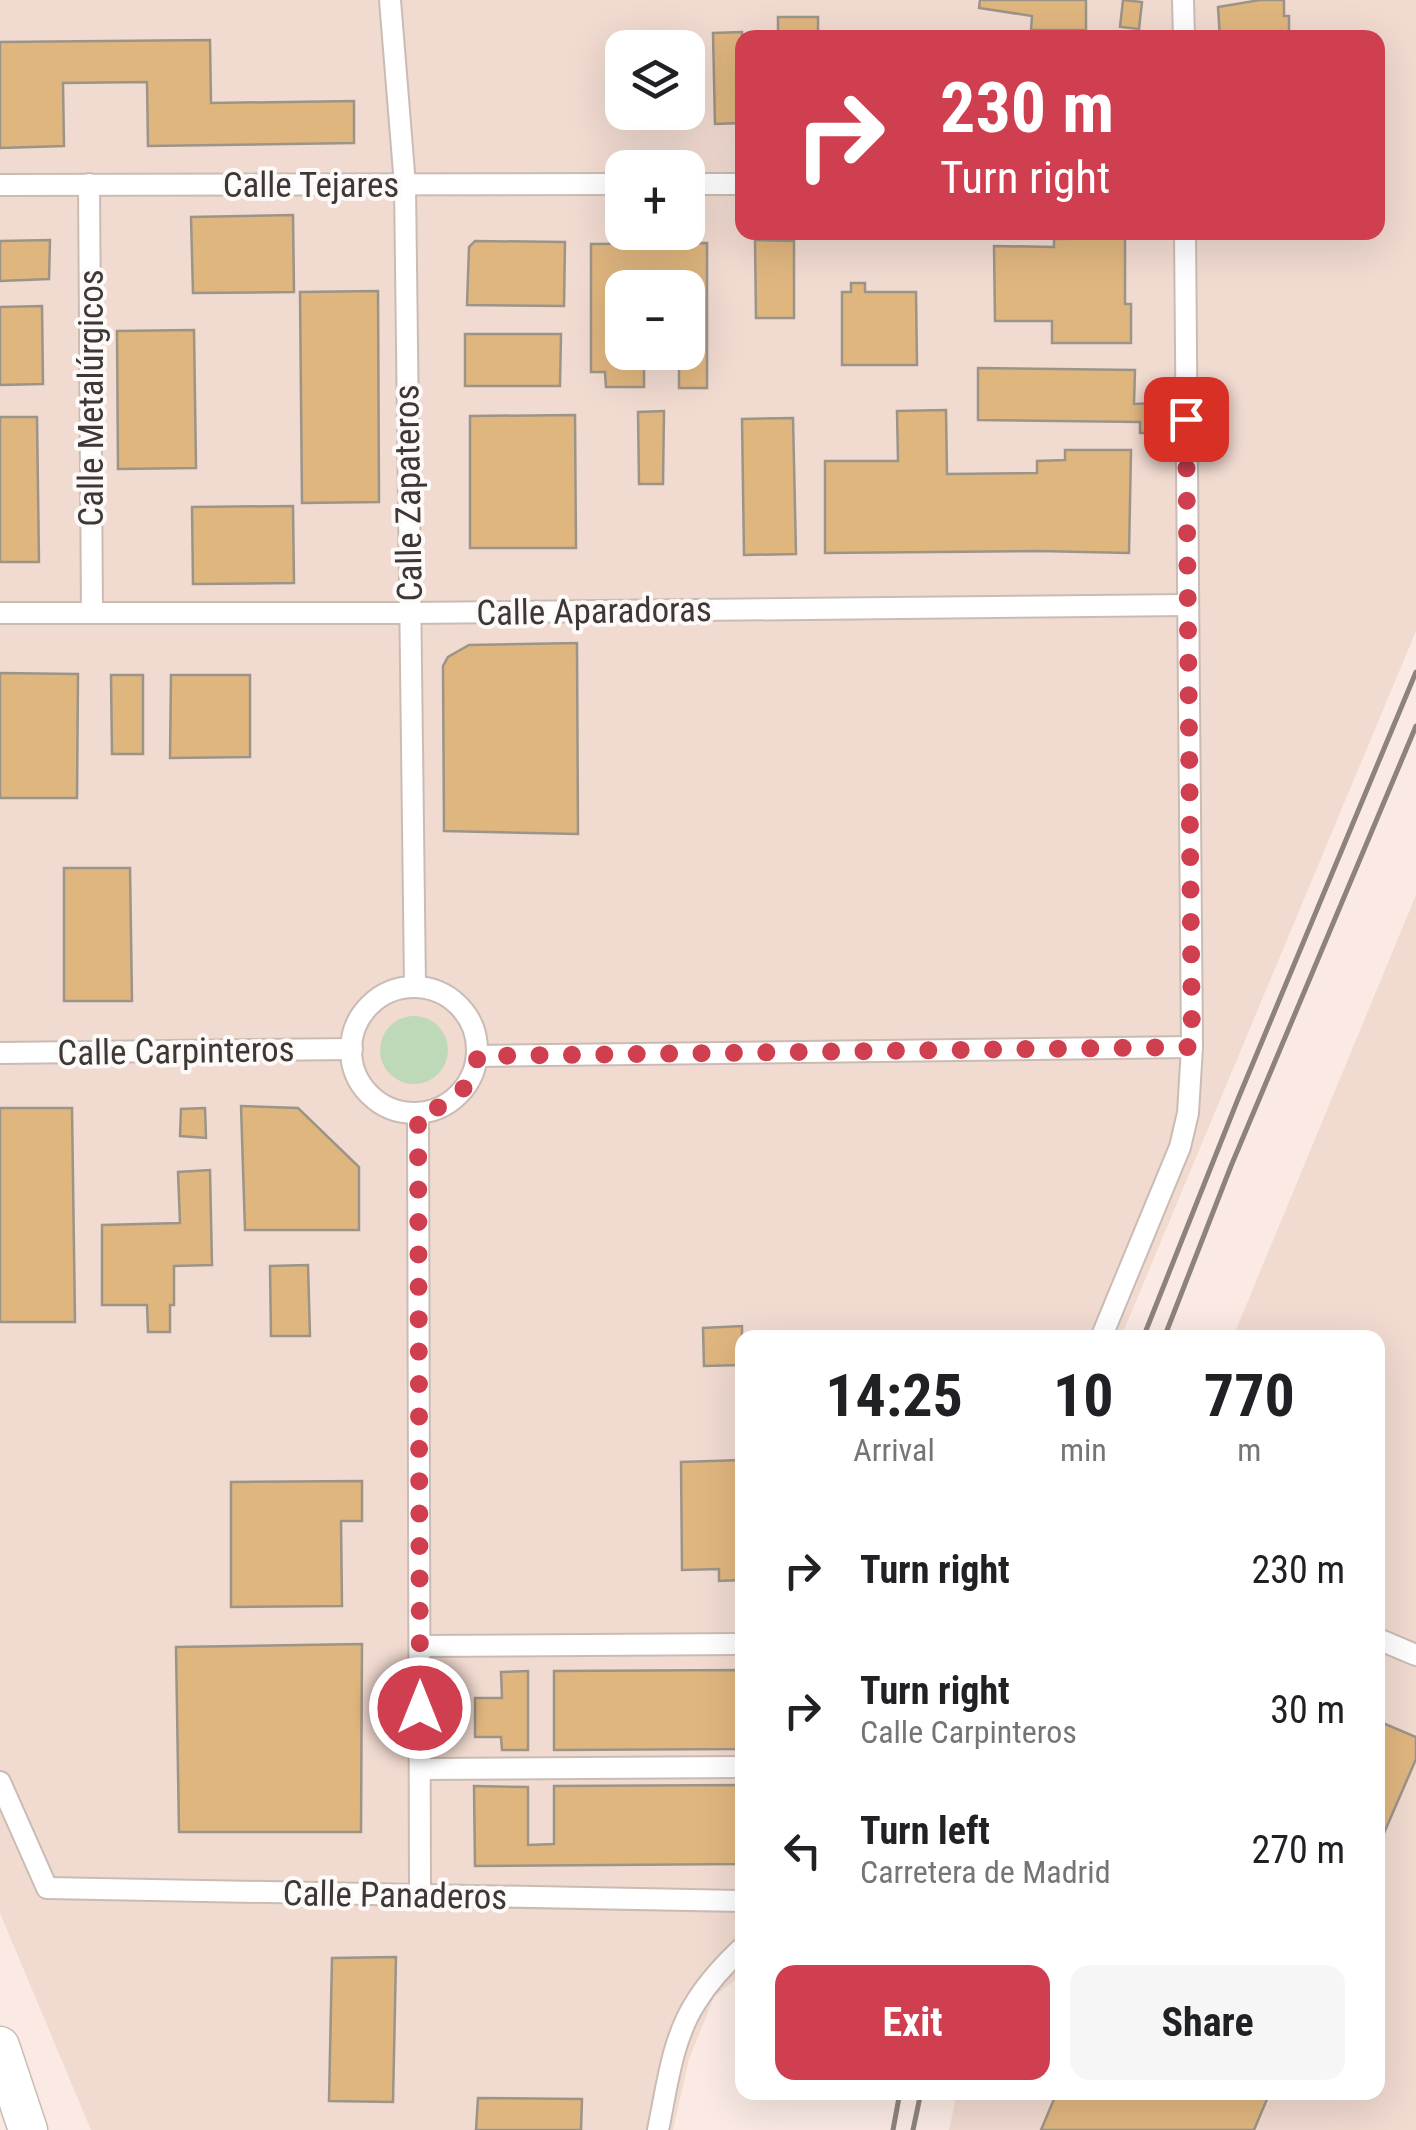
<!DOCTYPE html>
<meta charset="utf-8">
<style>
:root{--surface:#fff;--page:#f6f6f6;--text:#202124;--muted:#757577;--accent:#d03f50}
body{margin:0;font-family:"Roboto Condensed",sans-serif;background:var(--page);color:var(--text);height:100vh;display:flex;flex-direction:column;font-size:38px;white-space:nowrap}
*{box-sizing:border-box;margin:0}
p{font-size:32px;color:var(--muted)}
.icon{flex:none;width:55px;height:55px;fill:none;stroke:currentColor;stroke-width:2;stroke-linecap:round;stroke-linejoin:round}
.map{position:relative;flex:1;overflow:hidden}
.drawer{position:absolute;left:735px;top:1330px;width:650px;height:770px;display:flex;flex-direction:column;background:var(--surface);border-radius:20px;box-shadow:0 10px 40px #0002}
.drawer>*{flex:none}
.top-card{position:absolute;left:735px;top:30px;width:650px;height:210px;border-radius:20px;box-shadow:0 10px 40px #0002;background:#d03f50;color:#fff;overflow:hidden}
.fabs{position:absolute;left:605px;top:30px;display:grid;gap:20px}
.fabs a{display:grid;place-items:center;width:100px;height:100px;border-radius:20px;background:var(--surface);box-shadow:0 10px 40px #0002;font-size:50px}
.pin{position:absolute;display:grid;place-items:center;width:85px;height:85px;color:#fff;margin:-42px;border-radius:20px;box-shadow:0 5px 15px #0006}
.me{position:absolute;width:110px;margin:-55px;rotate:0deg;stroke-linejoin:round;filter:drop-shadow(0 0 8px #0008)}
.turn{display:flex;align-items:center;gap:35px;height:210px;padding:0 40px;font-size:45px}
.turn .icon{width:130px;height:130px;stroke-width:2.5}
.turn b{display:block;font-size:70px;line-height:85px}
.eta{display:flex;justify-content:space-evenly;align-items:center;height:170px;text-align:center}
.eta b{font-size:60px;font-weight:700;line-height:70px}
.cta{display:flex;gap:20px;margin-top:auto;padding:20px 40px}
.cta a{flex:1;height:115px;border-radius:20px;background:var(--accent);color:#fff;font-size:40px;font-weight:700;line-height:115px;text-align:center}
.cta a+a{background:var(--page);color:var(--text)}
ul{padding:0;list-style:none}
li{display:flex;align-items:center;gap:30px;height:140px;padding:0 40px}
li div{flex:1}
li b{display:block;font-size:38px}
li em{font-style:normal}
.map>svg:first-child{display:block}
.built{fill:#f1dad0;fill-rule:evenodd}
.green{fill:#bdd9b7}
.building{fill:#e0b67f;stroke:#9d9489;stroke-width:2.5;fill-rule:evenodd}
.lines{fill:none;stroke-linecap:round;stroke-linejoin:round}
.minor-casing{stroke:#cabcb4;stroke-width:24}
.motorway-casing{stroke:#cabcb4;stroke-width:41}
.minor{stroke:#fff;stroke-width:20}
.motorway{stroke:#fff;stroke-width:38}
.rail{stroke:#8d837e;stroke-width:5}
.route{stroke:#d03f50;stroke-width:18;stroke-dasharray:0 32.4}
.labels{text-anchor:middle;stroke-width:8;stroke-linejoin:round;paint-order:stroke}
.street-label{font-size:35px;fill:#3e3835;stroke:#fdfaf9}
</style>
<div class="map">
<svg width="1416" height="2130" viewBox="0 0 1416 2130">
<rect width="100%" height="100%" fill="#faeae3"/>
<g class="built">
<path d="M0,0H1416V631L1121,1337L742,1338V1974L714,1997L689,2059L673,2130H91L0,1913ZM742,38H1378V232H742ZM622,48H688V112H622ZM622,168H688V232H622ZM622,288H688V352H622Z"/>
<polygon points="1416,895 1416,2130 949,2130 957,2093 1378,2092 1378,1338 1233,1337"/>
</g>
<circle class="green" cx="414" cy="1050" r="34"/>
<g class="building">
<polygon points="980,0 1086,0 1086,30 1031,30 1032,16 979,8"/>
<polygon points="1123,0 1142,2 1139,29 1120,27"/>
<polygon points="1260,0 1284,0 1284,16 1289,16 1289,38 1220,38 1218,7"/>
<rect x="778" y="17" width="40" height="21"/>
<polygon points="742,32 742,123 715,124 713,33"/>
<polygon points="210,40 211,103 354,101 354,143 148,146 147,82 63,83 64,146 0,148 0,42"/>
<polygon points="293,215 294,292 193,293 191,217"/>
<polygon points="1125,238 1125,304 1131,304 1131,343 1052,343 1052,321 995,321 994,246 1054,247 1054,239"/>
<polygon points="50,240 49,279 0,281 0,241"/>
<polygon points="755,240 794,241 794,318 756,318"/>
<polygon points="475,241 565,242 564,306 467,305 469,247"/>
<path d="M707,243V388H679V368H644V387H606L605,372H591V244ZM622,288H688V352H622Z"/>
<polygon points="851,283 865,283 865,292 916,292 917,365 842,365 842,292 851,292"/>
<polygon points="378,291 379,502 302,503 300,292"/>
<polygon points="42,306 43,384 0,385 0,307"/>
<polygon points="194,330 196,468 118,469 117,331"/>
<polygon points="465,334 561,334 560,386 465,386"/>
<polygon points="978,368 1135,370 1134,404 1155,403 1155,433 1140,433 1140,422 978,420"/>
<polygon points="946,410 947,474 1037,473 1037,461 1065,460 1065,450 1131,450 1129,553 1038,551 825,553 825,461 898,461 897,411"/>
<polygon points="664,411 663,484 639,484 638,412"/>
<polygon points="575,415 576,548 470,548 470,416"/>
<polygon points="0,417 37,417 39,562 0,562"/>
<polygon points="793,418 796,554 744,555 742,419"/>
<polygon points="293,506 294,583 193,584 192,507"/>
<polygon points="577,643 578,834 444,831 443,666 448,657 469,645"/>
<polygon points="0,673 78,674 77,798 0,798"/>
<polygon points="111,675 143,675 143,754 112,754"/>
<polygon points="171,675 250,675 250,757 170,758"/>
<polygon points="64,868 130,868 132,1001 64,1001"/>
<polygon points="241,1106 298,1108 359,1167 359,1230 245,1230"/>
<polygon points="0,1108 72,1108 75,1322 0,1322"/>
<polygon points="205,1108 206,1138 180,1136 181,1109"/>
<polygon points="210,1170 212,1265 174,1266 174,1305 170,1305 170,1332 148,1332 147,1305 102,1305 102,1225 180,1223 178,1172"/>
<polygon points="308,1265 310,1336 271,1336 270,1266"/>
<polygon points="742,1326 742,1365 704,1366 703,1328"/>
<polygon points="742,1460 742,1580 719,1581 719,1569 682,1570 681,1462"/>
<polygon points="362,1481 362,1521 341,1521 342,1606 231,1607 231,1482"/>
<polygon points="362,1644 361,1832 179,1832 176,1647"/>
<polygon points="742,1670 742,1749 554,1750 554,1671"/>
<polygon points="528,1671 528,1750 502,1750 501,1737 475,1737 475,1698 502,1698 501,1672"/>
<polygon points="1378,1721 1416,1737 1416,1759 1378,1847"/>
<polygon points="742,1785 742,1864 475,1866 474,1786 528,1787 528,1845 554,1844 554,1786"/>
<polygon points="396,1957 393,2102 329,2101 332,1958"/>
<polygon points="1057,2092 1270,2092 1254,2130 1041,2130"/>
<polygon points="478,2098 582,2099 581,2130 476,2130"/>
</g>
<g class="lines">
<defs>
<g id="minor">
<polyline points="390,0 405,185 415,986"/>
<polyline points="1183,0 1184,38"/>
<polyline points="89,184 92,612"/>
<polyline points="688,184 742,184"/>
<polyline points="0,185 622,184"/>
<polyline points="0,613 409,613 1188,605"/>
<circle cx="414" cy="1050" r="63"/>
<polyline points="0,1053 352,1049"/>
<polyline points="477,1056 1192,1047"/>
<polyline points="418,1113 420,1895"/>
<polyline points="1101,1338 1180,1147 1188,1113 1192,1047 1185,232"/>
<polyline points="1378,1639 1416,1655"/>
<polyline points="420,1646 742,1644"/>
<polyline points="420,1769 742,1767"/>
<polyline points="0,1782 47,1888 742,1901"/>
<path d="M658,2130C667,2087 672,2039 696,2002C709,1981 725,1964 742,1948"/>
</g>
<polyline id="motorway" points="0,2046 28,2130"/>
</defs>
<use href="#minor" class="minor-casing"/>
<use href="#motorway" class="motorway-casing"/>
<use href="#minor" class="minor"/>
<use href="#motorway" class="motorway"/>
<g class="rail">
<polyline points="1143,1338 1238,1099 1416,672"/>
<polyline points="1164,1338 1231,1166 1416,726"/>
<polyline points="893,2130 900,2092"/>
<polyline points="913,2130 921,2092"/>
</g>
</g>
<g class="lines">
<path class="route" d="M420,1708L418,1113C454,1106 468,1091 478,1056L1192,1047L1186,419"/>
</g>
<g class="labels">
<g class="street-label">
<text x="311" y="197">Calle Tejares</text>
<text transform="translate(91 398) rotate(-90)" y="12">Calle Metalúrgicos</text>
<text transform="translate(408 493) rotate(-91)" y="12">Calle Zapateros</text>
<text transform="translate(594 611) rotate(-1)" y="12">Calle Aparadoras</text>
<text transform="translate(176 1051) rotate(-1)" y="12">Calle Carpinteros</text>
<text transform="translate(395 1895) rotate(1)" y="12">Calle Panaderos</text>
</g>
</g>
</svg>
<div class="fabs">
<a><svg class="icon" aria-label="layers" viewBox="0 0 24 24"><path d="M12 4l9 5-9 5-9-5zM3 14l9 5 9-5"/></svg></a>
<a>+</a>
<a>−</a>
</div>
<div class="pin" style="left:1186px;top:419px;background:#d93025"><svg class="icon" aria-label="arrive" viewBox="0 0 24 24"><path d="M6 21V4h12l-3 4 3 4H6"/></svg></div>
<svg class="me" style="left:420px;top:1708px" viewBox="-20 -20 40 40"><circle r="17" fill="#d03f50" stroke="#fff" stroke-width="3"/><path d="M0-11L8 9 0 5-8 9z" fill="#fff"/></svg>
<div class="top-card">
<div class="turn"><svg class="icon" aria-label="right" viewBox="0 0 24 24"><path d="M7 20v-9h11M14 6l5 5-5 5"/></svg><div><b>230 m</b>Turn right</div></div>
</div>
<section class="drawer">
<div class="eta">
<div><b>14:25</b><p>Arrival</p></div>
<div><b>10</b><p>min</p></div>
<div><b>770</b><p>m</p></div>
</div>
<ul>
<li><svg class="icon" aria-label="right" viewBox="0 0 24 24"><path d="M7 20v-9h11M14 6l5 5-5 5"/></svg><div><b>Turn right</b></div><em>230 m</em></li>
<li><svg class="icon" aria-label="right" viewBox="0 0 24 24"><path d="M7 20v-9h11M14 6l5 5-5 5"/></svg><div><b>Turn right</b><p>Calle Carpinteros</p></div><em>30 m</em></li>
<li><svg class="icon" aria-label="left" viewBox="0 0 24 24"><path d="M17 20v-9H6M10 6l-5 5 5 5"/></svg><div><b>Turn left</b><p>Carretera de Madrid</p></div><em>270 m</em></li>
</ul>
<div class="cta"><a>Exit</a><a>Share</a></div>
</section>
</div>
